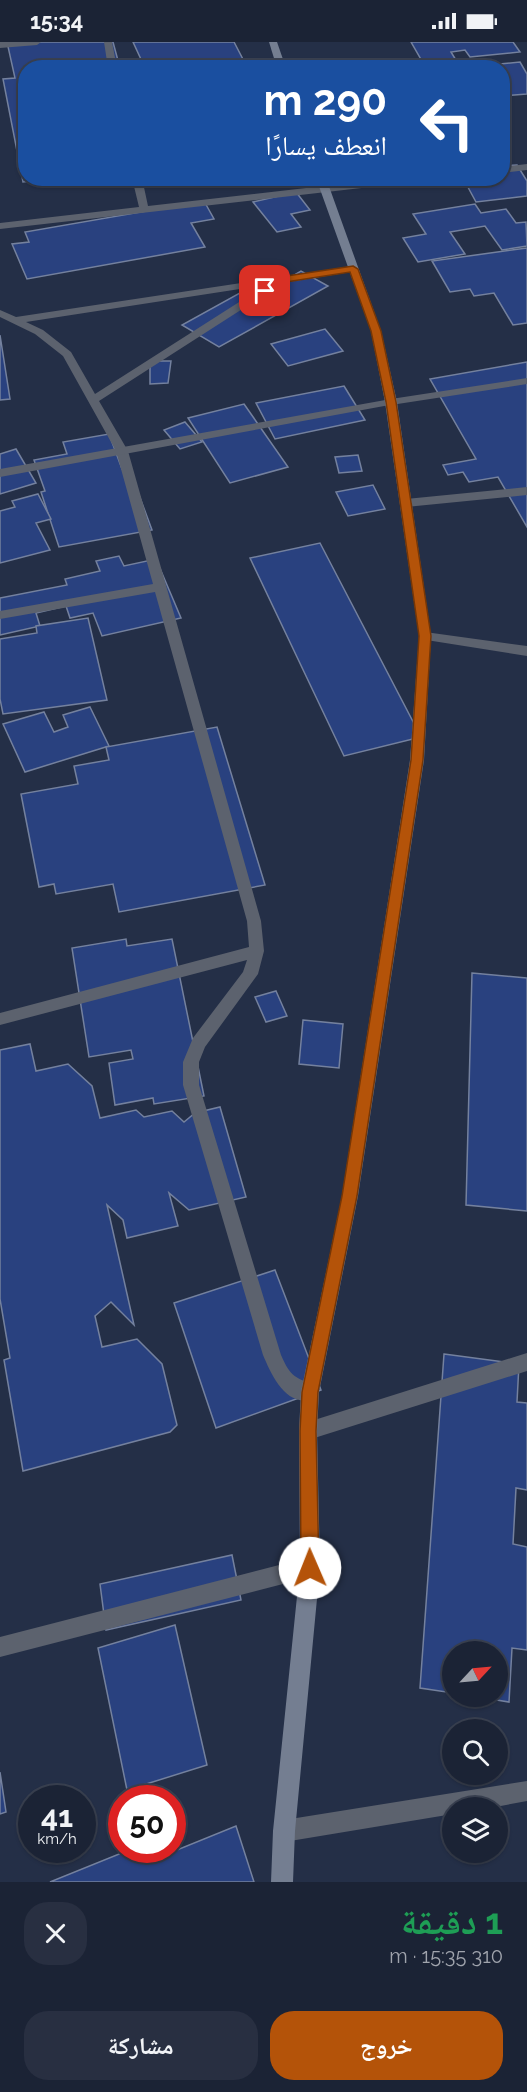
<!DOCTYPE html>
<html lang="ar">
<meta charset="utf-8">
<style>
:root{--surface:#1b2335;--page:#282f41;--text:#f1f3f6;--muted:#a0a4ad;--line:#394050;--accent:#b45309}
body{margin:0;font-family:Raleway,"Noto Naskh Arabic",sans-serif;background:var(--page);color:var(--text);direction:rtl;height:100vh;display:flex;flex-direction:column;font-size:22px;white-space:nowrap}
*{box-sizing:border-box;margin:0}
p{font-size:20px;color:var(--muted)}
.icon{flex:none;width:33px;height:33px;fill:none;stroke:currentColor;stroke-width:2;stroke-linecap:round;stroke-linejoin:round}
.map{position:relative;height:1840px;overflow:hidden;direction:ltr}
.panel{display:flex;flex-direction:column;background:var(--surface);flex:1}
.panel>*{flex:none}
.top-card{position:absolute;left:18px;top:18px;width:492px;height:126px;border-radius:24px;box-shadow:0 2px 4px #0004,0 0 0 2px var(--line);direction:rtl;background:#1a4fa0;color:#fff;overflow:hidden}
.needle{width:39px;rotate:64deg}
.buttons{position:absolute;left:442px;top:1599px;display:grid;gap:12px}
.buttons a{display:grid;place-items:center;width:66px;height:66px;border-radius:50%;background:var(--surface);box-shadow:0 2px 4px #0004,0 0 0 2px var(--line);font-size:30px}
.speed{position:absolute;left:18px;top:1743px;display:flex;gap:12px;font-size:30px;font-weight:700;text-align:center}
.speed>*{display:grid;place-content:center;width:78px;height:78px;border-radius:50%;background:var(--surface);box-shadow:0 2px 4px #0004,0 0 0 2px var(--line);line-height:1}
.speed small{font-size:15px;font-weight:400}
.speed .limit{border:9px solid #d22;background:#fff;color:#111}
.pin{position:absolute;display:grid;place-items:center;width:51px;height:51px;color:#fff;margin:-26px;border-radius:12px;box-shadow:0 3px 9px #0006}
.me{position:absolute;width:66px;margin:-33px;rotate:359deg;stroke-linejoin:round;filter:drop-shadow(0 0 4px #0008)}
.turn{display:flex;align-items:center;gap:21px;height:126px;padding:0 24px;font-size:27px}
.turn .icon{width:78px;height:78px;stroke-width:2.5}
.turn b{display:block;font-size:42px;line-height:51px}
.round{display:grid;place-items:center;flex:none;width:63px;height:63px;border-radius:24px;background:var(--page)}
.overview{display:flex;align-items:center;justify-content:space-between;height:102px;padding:0 24px}
h1{font-size:36px;font-weight:700;line-height:45px;color:#1e9e55}
.button{display:flex;gap:12px;margin-top:auto;padding:12px 24px}
.button a{flex:1;height:69px;border-radius:24px;background:var(--accent);color:#fff;font-size:24px;font-weight:700;line-height:69px;text-align:center}
.button a+a{background:var(--page);color:var(--text)}
.status{display:flex;justify-content:space-between;align-items:center;height:42px;padding:0 30px;background:var(--surface);direction:ltr}
.status svg{height:16px;fill:currentColor}
.map>svg:first-child{display:block}
.building{fill:#29417f;stroke:#74819e;stroke-width:1.5}
.lines{fill:none;stroke-linecap:round;stroke-linejoin:round}
.minor{fill:#5c626e;fill-rule:evenodd}
.tertiary{fill:#5c626e;fill-rule:evenodd}
.secondary{fill:#747e91;fill-rule:evenodd}
.route{fill:#b45309;stroke:#753606;stroke-width:1.5}
</style>
<div class="status"><b>15:34</b><svg viewBox="0 0 49 12"><path d="M0 12V9h3v3zM5 12V6h3v6zM10 12V3h3v9zM15 12V0h3v12zM26 1h20v11H26zM47 4h2v5h-2z"/></svg></div>
<div class="map">
<svg width="527" height="1840" viewBox="0 0 527 1840">
<rect width="100%" height="100%" fill="#242f47"/>
<g class="building">
<polygon points="7,0 113,0 120,26 26,26 26,136 62,136 23,140 3,37 15,36"/>
<polygon points="133,0 234,0 247,25 145,26"/>
<polygon points="411,0 513,0 520,10 470,15 465,8 451,10 459,23 389,26 423,21"/>
<polygon points="520,20 527,32 527,52 502,54 502,26 467,25"/>
<polygon points="517,123 527,139 527,154 476,160 463,136 502,136 502,124"/>
<polygon points="296,150 310,168 291,172 301,185 277,190 253,160"/>
<polygon points="204,159 214,177 191,181 205,205 27,237 12,202 29,200 25,190"/>
<polygon points="475,162 481,171 506,167 516,181 526,180 527,204 502,208 485,184 450,190 465,212 418,220 403,196 426,192 413,172"/>
<polygon points="527,206 527,281 513,283 494,251 474,254 470,247 450,250 432,219"/>
<polygon points="280,229 291,235 301,229 328,244 219,305 182,283"/>
<polygon points="325,287 343,309 288,324 271,302"/>
<polygon points="0,293 10,357 0,358"/>
<polygon points="150,319 171,319 168,341 150,342"/>
<polygon points="527,320 527,485 498,435 469,440 463,430 448,433 443,423 476,417 430,337"/>
<polygon points="344,344 365,378 275,397 256,361"/>
<polygon points="244,362 288,425 230,441 188,376"/>
<polygon points="185,380 202,400 180,407 164,388"/>
<polygon points="109,392 122,427 129,426 152,488 59,505 41,450 45,449 34,418 67,412 63,400"/>
<polygon points="16,407 36,441 0,452 0,412"/>
<polygon points="358,413 362,429 339,431 335,415"/>
<polygon points="373,443 385,467 348,474 336,450"/>
<polygon points="38,452 51,477 36,481 50,508 0,521 0,469 15,465 12,459"/>
<polygon points="320,501 421,695 344,714 250,516"/>
<polygon points="119,514 124,524 156,517 181,576 102,594 93,571 70,576 66,564 36,571 40,584 0,593 0,556 67,543 65,537 100,529 96,519"/>
<polygon points="88,576 107,658 3,672 0,657 0,597 37,591 36,584"/>
<polygon points="90,665 109,704 25,730 3,682 44,670 54,690 68,685 63,673"/>
<polygon points="217,685 265,843 119,870 113,842 56,852 54,842 39,845 21,752 78,742 74,724 109,718 106,705"/>
<polygon points="126,897 127,904 172,897 204,1054 154,1062 153,1056 115,1063 109,1021 133,1017 131,1008 89,1015 72,906"/>
<polygon points="472,931 527,936 527,1169 466,1163"/>
<polygon points="276,949 287,974 266,980 255,955"/>
<polygon points="303,978 343,982 339,1026 299,1022"/>
<polygon points="30,1002 36,1029 68,1022 92,1044 100,1076 136,1068 144,1075 172,1069 184,1080 195,1071 220,1065 246,1155 189,1168 169,1151 178,1184 127,1196 123,1178 107,1163 134,1283 111,1260 95,1274 102,1305 137,1297 162,1322 177,1383 170,1390 23,1429 4,1318 10,1316 0,1257 0,1008"/>
<polygon points="275,1228 321,1348 216,1386 174,1261"/>
<polygon points="444,1312 519,1322 517,1360 527,1361 527,1448 516,1446 513,1502 527,1505 527,1608 512,1606 509,1660 473,1654 498,1654 498,1610 453,1610 453,1651 420,1646"/>
<polygon points="232,1513 241,1558 106,1588 100,1542"/>
<polygon points="175,1583 207,1723 127,1748 98,1606"/>
<polygon points="0,1730 6,1770 0,1772"/>
<polygon points="236,1784 254,1840 50,1840 129,1808 172,1808 172,1792 177,1808"/>
</g>
<g class="lines">
<g class="minor">
<polygon points="0,0 41,0 37,3 0,6"/>
<polygon points="104,0 112,0 117,26 108,26"/>
<polygon points="527,122 527,128 502,131 502,125"/>
<polygon points="132,136 142,136 148,164 393,136 427,136 423,139 0,187 0,181 139,165"/>
<path d="M353,224L358,227L357,229L283,241L99,359L128,409L261,879L264,909L258,932L205,1005L199,1020V1043L281,1313C291,1336 295,1335 316,1344L319,1350L316,1356C287,1368 272,1334 263,1313L183,1043V1020L193,996L243,930L247,918L0,983V971L249,905L247,879L155,550L0,577V569L153,542L116,409L63,314L35,292L0,275V268L16,275ZM266,243L95,352L71,310L43,288L26,280Z"/>
<polygon points="527,336 527,342 391,363 385,360 391,357"/>
<polygon points="527,445 527,453 406,465 400,461 406,457"/>
<polygon points="425,590 527,604 527,614 420,597 419,594"/>
<polygon points="527,1311 527,1329 308,1398 302,1395 299,1389 302,1383 308,1380"/>
<polygon points="310,1515 317,1518 320,1525 317,1532 310,1535 0,1615 0,1595"/>
<polygon points="527,1739 527,1759 490,1766 453,1766 453,1772 284,1800 277,1796 273,1789 277,1782 284,1778"/>
</g>
<polygon class="tertiary" points="391,357 395,358 395,362 0,435 0,427"/>
<g class="secondary">
<polygon points="269,0 277,0 286,26 277,26"/>
<polygon points="316,136 326,136 381,289 397,360 431,594 424,718 358,1154 319,1350 317,1389 320,1525 295,1789 293,1840 271,1840 273,1789 300,1525 299,1389 301,1350 342,1154 410,718 419,594 385,360 371,289"/>
</g>
</g>
<polygon class="route" points="353,224 358,227 381,289 396,360 431,594 423,718 357,1154 318,1350 316,1389 319,1526 316,1532 310,1534 304,1532 301,1526 300,1389 302,1350 342,1154 411,718 419,594 386,360 371,289 350,230 286,240 265,252 260,249 280,235"/>
</svg>
<div class="buttons">
<a><svg class="needle" viewBox="-14 -14 28 28"><path d="M0-13l5 13h-10z" fill="#e53935"/><path d="M0 13l5-13h-10z" fill="#a0a4ad"/></svg></a>
<a><svg class="icon" aria-label="search" viewBox="0 0 24 24"><circle cx="10" cy="10" r="6"/><path d="M15 15l6 6"/></svg></a>
<a><svg class="icon" aria-label="layers" viewBox="0 0 24 24"><path d="M12 4l9 5-9 5-9-5zM3 14l9 5 9-5"/></svg></a>
</div>
<div class="speed"><div>41<small>km/h</small></div><div class="limit">50</div></div>
<div class="pin" style="left:265px;top:249px;background:#d93025"><svg class="icon" aria-label="arrive" viewBox="0 0 24 24"><path d="M6 21V4h12l-3 4 3 4H6"/></svg></div>
<svg class="me" style="left:310px;top:1526px" viewBox="-20 -20 40 40"><circle r="19" fill="#fff"/><path d="M0-13L10 11 0 6-10 11z" fill="#b45309"/></svg>
<div class="top-card">
<div class="turn"><svg class="icon" aria-label="left" viewBox="0 0 24 24"><path d="M17 20v-9H6M10 6l-5 5 5 5"/></svg><div><b>290 m</b>انعطف يسارًا</div></div>
</div>
</div>
<section class="panel">
<div class="overview"><div><h1>1 دقيقة</h1><p>310 m · 15:35</p></div><a class="round"><svg class="icon" aria-label="close" viewBox="0 0 24 24"><path d="M6 6l12 12M18 6L6 18"/></svg></a></div>
<div class="button"><a>خروج</a><a>مشاركة</a></div>
</section>
